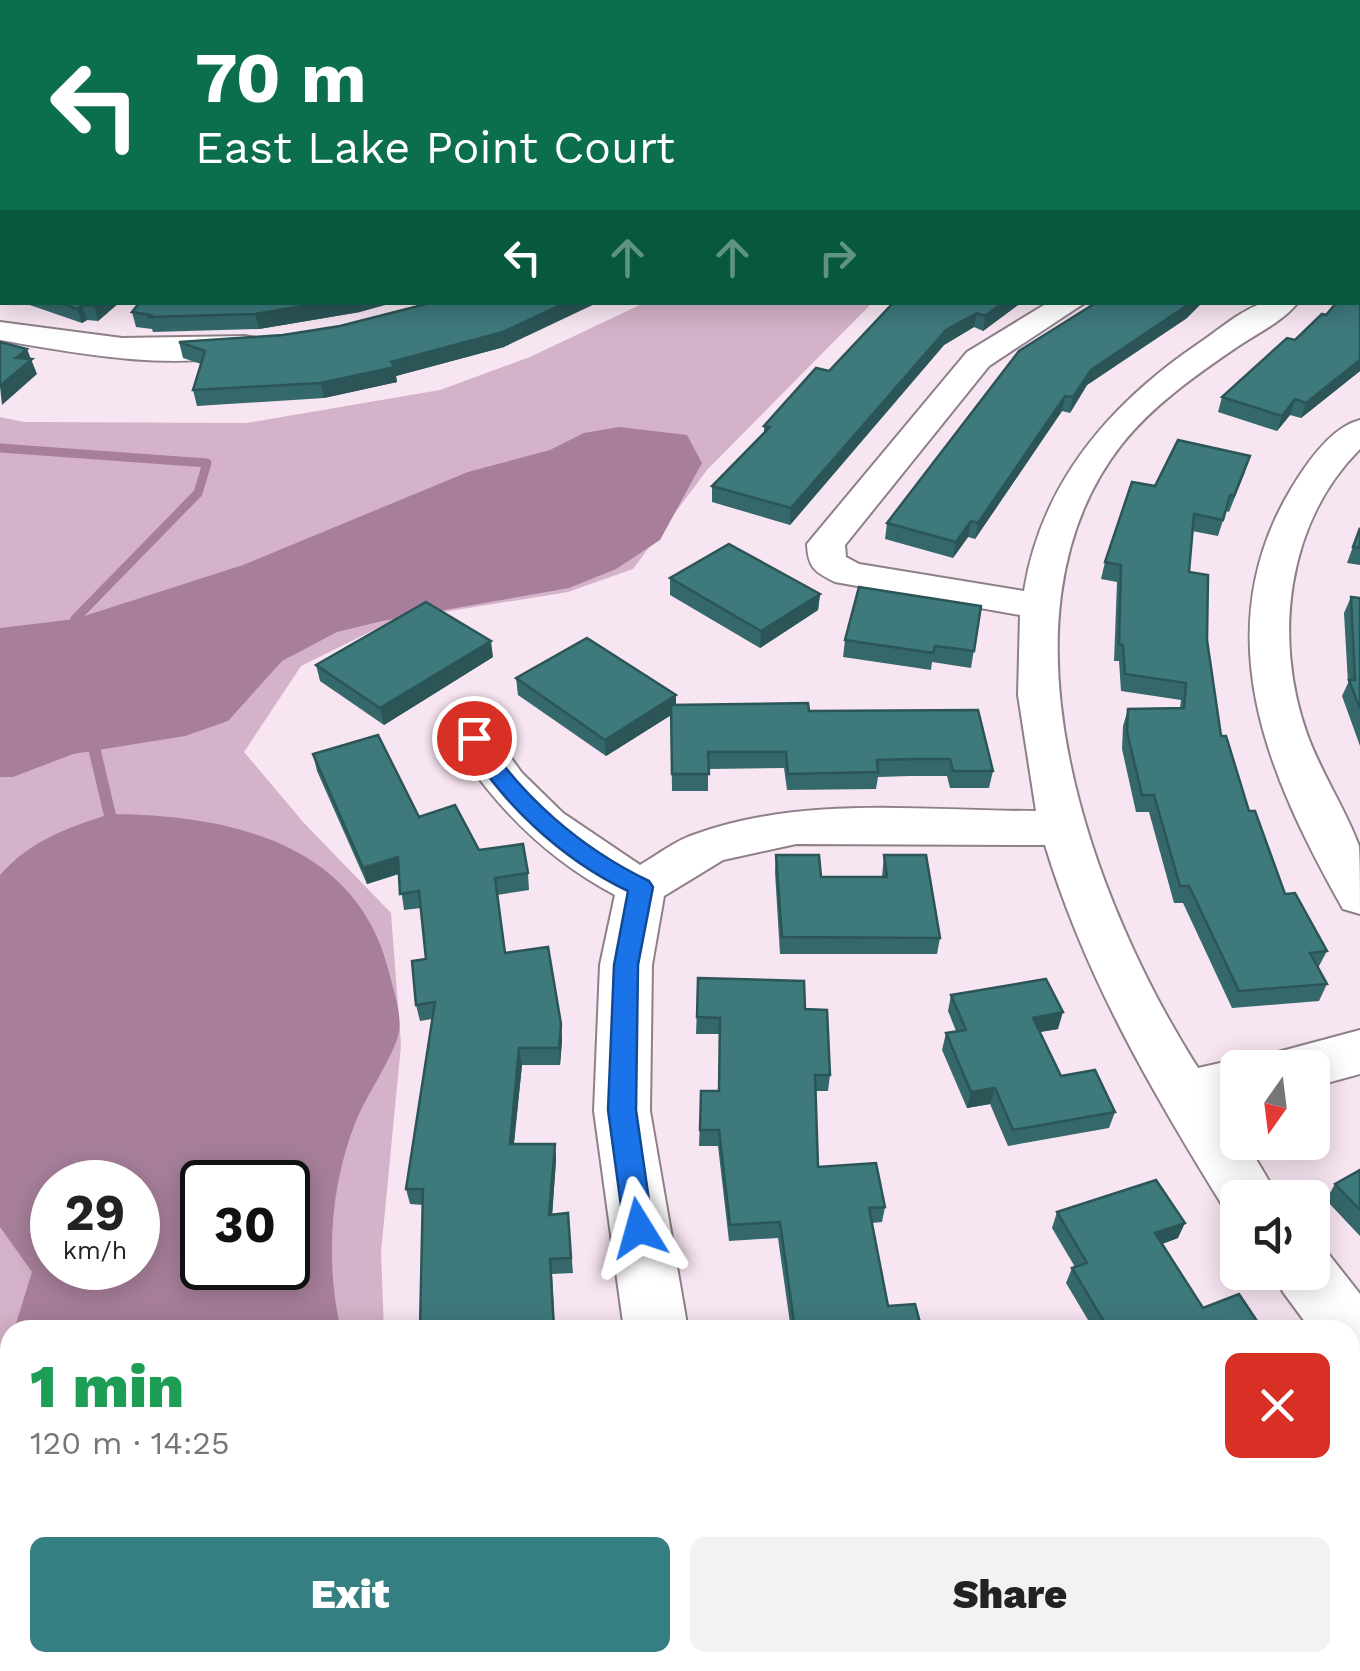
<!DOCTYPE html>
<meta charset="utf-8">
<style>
:root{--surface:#fff;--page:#f2f2f2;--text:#222;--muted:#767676;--accent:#357e81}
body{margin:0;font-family:"Work Sans",sans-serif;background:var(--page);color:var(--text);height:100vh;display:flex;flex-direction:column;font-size:38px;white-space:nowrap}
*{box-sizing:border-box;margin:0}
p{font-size:32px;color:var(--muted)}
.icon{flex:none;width:55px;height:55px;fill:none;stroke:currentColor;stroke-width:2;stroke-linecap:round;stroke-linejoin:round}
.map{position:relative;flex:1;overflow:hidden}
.panel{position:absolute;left:0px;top:1320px;width:1360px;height:352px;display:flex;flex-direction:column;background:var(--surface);border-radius:30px 30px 0 0;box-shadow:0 5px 25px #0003}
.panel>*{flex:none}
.banner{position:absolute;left:0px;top:0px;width:1360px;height:305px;box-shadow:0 5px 25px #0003;background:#0b6e4f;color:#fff;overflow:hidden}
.needle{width:65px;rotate:194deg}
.buttons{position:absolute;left:1220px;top:1050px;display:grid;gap:20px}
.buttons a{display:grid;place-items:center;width:110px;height:110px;border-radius:15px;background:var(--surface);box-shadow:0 5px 25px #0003;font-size:50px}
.speed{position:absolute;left:30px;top:1160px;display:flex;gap:20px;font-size:50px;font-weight:700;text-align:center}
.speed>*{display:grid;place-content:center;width:130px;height:130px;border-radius:50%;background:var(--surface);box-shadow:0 5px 25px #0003;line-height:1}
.speed small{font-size:25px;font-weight:400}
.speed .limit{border:5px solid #111;border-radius:15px;background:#fff;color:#111}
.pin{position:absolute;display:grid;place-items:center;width:85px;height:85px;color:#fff;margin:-42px;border:5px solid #fff;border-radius:50%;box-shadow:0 2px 10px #0007}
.me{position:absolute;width:110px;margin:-55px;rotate:352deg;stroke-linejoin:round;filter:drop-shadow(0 0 8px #0008)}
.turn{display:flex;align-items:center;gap:35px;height:210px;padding:0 30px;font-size:45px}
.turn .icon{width:130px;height:130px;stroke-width:2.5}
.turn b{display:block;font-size:70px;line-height:85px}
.lanes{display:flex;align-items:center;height:95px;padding:0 30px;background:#0003;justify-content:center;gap:50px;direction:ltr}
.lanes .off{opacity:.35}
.round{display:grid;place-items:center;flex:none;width:105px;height:105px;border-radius:15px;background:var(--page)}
.overview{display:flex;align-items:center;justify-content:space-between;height:170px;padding:0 30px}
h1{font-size:60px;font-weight:800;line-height:75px;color:#1e9e55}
.button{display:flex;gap:20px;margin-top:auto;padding:20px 30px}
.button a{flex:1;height:115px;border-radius:15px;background:var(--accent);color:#fff;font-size:40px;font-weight:800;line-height:115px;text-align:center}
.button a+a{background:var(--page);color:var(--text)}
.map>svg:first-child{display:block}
.green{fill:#d4b2c9;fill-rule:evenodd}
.water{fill:#a77f9a;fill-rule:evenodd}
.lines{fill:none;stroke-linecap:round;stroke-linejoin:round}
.stream-far1{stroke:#a77f9a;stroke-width:9}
.stream{stroke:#a77f9a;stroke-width:12}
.minor-casing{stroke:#8e7f89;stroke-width:4}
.minor{fill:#fff;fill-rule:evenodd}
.wall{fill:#35686b}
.shaded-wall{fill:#2b5557}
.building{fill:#3e797c;stroke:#2b5557;stroke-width:2.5}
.route{fill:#1a73e8;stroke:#114b97;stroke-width:2.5}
</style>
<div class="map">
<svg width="1360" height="1671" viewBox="0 0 1360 1671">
<rect width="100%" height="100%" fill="#f7e5f1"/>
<path class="green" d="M644,303H872L707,470L633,569L568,592L394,620L301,666L244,752L304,823L391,913L401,1045L381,1252L384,1330H10V1662H419L422,1671H0V417L24,422L247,423L440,390L530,357ZM52,1182H138V1268H52ZM202,1182H288V1268H202Z"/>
<g class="water">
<polygon points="619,427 687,435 702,463 660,540 616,569 569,588 382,621 337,632 282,661 228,721 185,736 73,754 13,777 0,777 0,628 75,619 243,565 468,472 550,450 584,433"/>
<path d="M110,814C227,815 357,841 389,972C393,989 402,1014 399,1032C394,1056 366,1096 356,1121C330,1185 325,1263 341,1330H14L32,1272L0,1227V875C31,840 67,828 110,814ZM52,1182H138V1268H52ZM202,1182H288V1268H202Z"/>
<polygon points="10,1339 10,1662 289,1663 284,1671 0,1671 0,1351"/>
</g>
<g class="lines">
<polyline class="stream-far1" points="0,448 207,463 198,493 75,619 73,631"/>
<polyline class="stream" points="92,739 113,828"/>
<defs>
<g id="minor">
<rect x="1358" y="70" width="2" height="14"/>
<rect x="1358" y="111" width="2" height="25"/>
<path d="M1049,302H1086L989,366L845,545L846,557L859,564L1024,591C1041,484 1108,406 1195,346C1215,333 1237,313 1260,304C1270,300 1286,302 1298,302C1284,321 1256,334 1237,347C1196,375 1153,405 1122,444C985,618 1094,905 1198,1068L1238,1059L1258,1066L1238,1068V1105L1224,1108L1238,1129V1142H1246L1279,1198H1238V1220L1229,1216C1155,1097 1086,980 1045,845L796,844L723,860L664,896L652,965L650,1111L688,1330H624L594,1111L600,965L615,895C545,858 493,805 451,738L457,728L473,723L489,728L522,773L563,813L640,865C657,855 675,841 693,835C801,795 923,811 1036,811L1018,695L1020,615L835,582C815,572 808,568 807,544L967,352Z"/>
<path d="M0,322L122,338L245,336L256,338L261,345L256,352C175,372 80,354 0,340Z"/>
<path d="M1360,420V449C1286,523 1273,639 1307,734C1321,773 1345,808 1359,846C1360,865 1360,894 1360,914L1343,909C1268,776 1205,633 1291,489C1306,464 1331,427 1360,420Z"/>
<polygon points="1360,1030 1360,1074 1312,1087 1312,1068 1270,1068 1278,1052"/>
<polygon points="1312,1247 1327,1252 1360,1294 1360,1356 1350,1360 1350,1330 1311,1330 1283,1292 1274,1272 1312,1272"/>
<polygon points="841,1662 924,1662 927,1671 845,1671"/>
</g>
</defs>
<use href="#minor" class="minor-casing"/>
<use href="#minor" class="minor"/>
</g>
<g class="wall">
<polygon points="0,0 842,0 837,2 2,2 2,296 0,296 0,144 2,143 2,137 0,136 0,102 2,101 2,17 0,18"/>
<polygon points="1360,291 1360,371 1301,418 1290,415 1277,431 1218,412 1222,397 1326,315"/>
<polygon points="21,302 120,302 98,321 87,320 82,323"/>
<polygon points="894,302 1022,302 983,331 974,327 944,345 790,525 712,502 712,486 764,433 764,426 829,371"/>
<polygon points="1105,304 1187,318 1087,385 1070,413 1062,411 975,539 968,537 953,558 885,539 887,523"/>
<polygon points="132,312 360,312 259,329 153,332 152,329 136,327"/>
<polygon points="340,326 504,347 396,376 397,382 324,398 197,406 193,390 201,364 183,358 179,342 283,335"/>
<polygon points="1245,472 1229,512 1226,511 1218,536 1192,531 1189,572 1207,640 1221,736 1249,811 1285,894 1327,951 1318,968 1327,984 1319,1001 1232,1008 1183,903 1174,903 1149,812 1136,812 1122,749 1123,726 1128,709 1180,708 1181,700 1121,691 1119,661 1114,661 1117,582 1101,579 1105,562 1155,486"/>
<polygon points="1360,527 1360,565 1347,563"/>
<polygon points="670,578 820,594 818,610 760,648 670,595"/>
<polygon points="1351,597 1360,598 1360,746 1342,696 1348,683 1344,613"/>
<polygon points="981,606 971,668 932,662 931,670 843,657 845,640"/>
<polygon points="493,657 384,725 320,681 316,665"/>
<polygon points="516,678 676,705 809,711 993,771 989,788 950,788 947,776 910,776 878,777 876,789 787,790 784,768 708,769 708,791 672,791 671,715 606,756 518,695"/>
<polygon points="313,754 479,850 528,873 529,890 497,895 505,953 561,1024 562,1041 560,1065 522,1065 514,1144 555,1144 556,1160 552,1215 568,1213 573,1273 552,1274 555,1330 420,1330 423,1205 410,1204 406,1189 432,1019 420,1021 416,1005 426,959 421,908 404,910 399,874 367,884 317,771"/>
<polygon points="776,855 821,877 882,877 884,855 940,938 937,954 780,954 775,872"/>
<polygon points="698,978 805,1009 830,1075 828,1091 815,1091 818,1167 885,1207 882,1222 872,1223 888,1306 922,1330 791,1330 778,1238 729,1241 718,1146 699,1146 701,1091 719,1091 720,1034 696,1034"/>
<polygon points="951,995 1058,1029 1040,1032 1061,1076 1115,1112 1109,1128 1008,1146 990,1104 967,1108 942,1050 946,1033 956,1031 948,1011"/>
<polygon points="1360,1170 1360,1236 1326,1200 1335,1184"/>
<polygon points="1057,1212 1178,1238 1162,1244 1203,1308 1263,1330 1094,1330 1066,1283 1072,1268 1075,1267 1052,1228"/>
<polygon points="1350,1422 1360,1432 1360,1537 1350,1527"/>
<polygon points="1225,1662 1284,1662 1274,1671 1232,1671"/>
</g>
<g class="shaded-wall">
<polygon points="821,0 842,0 837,2 816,2"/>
<polygon points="99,302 120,302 98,321 94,306"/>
<polygon points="326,302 396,302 360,312 259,329 255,314"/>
<polygon points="567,302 599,302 504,347 396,376 397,382 324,398 321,383"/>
<polygon points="1004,302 1022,302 983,331 985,316"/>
<polygon points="1192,302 1203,302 1187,318 1087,385 1070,413 1073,397 1091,370"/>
<polygon points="82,305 87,320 82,323 77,309"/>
<polygon points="977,313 974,327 944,345 790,525 791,508 946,330"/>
<polygon points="27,349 37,374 2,405 0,386 16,358"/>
<polygon points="1360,360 1360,371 1301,418 1306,403"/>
<polygon points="1065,396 1062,411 975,539 978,523"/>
<polygon points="1295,399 1290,415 1277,431 1282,416"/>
<polygon points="971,521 968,537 953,558 956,542"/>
<polygon points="820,594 818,610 760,648 761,631"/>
<polygon points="491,641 493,657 384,725 380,708"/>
<polygon points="676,695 676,712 606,756 605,740"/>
<polygon points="398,857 401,873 367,884 363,868"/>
<polygon points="1063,1012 1058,1029 1028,1034 1033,1018"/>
<polygon points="561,1024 562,1041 560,1065 559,1048"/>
<polygon points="519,1048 522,1065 512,1160 510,1144"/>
<polygon points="995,1088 990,1104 967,1108 971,1092"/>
<polygon points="555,1144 556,1160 551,1231 549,1215"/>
<polygon points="1185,1223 1178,1238 1148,1249 1155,1233"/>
</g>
<g class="building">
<polygon points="0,0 228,1 821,0 816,2 2,2 2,284 0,283 0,144 2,143 2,127 0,126 0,102 2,101 0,93 0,21 2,19"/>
<polygon points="1091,0 1114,0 1114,2 1087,2"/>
<polygon points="1170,0 1286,0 1283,2 1170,2"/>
<polygon points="1358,290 1360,291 1360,360 1306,403 1295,399 1282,416 1222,397 1287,338 1295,340 1322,314 1326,315 1337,302 1358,302"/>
<polygon points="59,302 99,302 94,306 82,305 77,309"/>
<polygon points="140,302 326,302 255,314 149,317 151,315 132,312"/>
<polygon points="434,302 567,302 503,332 391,362 395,367 321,383 193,390 205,351 179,342 283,335 340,326"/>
<polygon points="894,302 1004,302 985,316 977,313 946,330 791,508 712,486 770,427 764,426 816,368 829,371"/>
<polygon points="1097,302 1105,304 1107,302 1192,302 1091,370 1073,397 1065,396 978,523 971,521 956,542 887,523 1019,351"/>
<polygon points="0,342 27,349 16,358 32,359 0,386"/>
<polygon points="1178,440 1250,456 1234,496 1230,495 1223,520 1194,514 1189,572 1208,575 1207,640 1221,736 1226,736 1249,811 1255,811 1285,894 1295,893 1327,951 1310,953 1327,984 1239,991 1189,886 1180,886 1154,795 1142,795 1127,732 1128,709 1184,708 1186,683 1125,674 1123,645 1119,644 1121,565 1105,562 1132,482 1155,486"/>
<polygon points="1360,528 1360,548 1353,547"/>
<polygon points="729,544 820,594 761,631 670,578"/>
<polygon points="859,587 981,606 974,651 935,646 933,653 845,640"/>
<polygon points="1351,597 1360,598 1360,709 1349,680 1355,680"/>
<polygon points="426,602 491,641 380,708 316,665"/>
<polygon points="587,638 676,695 605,740 516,678"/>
<polygon points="808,703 809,711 978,710 993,771 953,771 950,759 913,759 877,760 878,772 788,774 786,752 708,752 709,774 672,774 671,705"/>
<polygon points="378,735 419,817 455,805 479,850 523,844 528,873 495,878 505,953 548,947 561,1024 559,1048 519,1048 510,1144 555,1144 549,1215 568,1213 571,1258 550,1259 554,1330 420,1330 423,1189 406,1189 435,1002 416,1005 412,961 426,959 419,891 400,894 398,857 363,868 313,754"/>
<polygon points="776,855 819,855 821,877 887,877 884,855 926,855 940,938 782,937"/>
<polygon points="698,978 804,981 805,1009 827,1010 830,1075 815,1075 818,1167 876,1163 885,1207 869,1208 888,1306 915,1304 922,1330 795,1330 780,1222 730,1225 719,1130 700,1130 701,1091 719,1091 720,1018 697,1017"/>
<polygon points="1046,979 1063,1012 1033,1018 1061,1076 1095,1070 1115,1112 1013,1130 995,1088 971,1092 946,1033 966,1030 951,995"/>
<polygon points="1360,1170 1360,1210 1335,1184"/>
<polygon points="1156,1180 1185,1223 1155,1233 1203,1308 1239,1294 1263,1330 1109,1330 1072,1268 1087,1263 1057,1212"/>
<polygon points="1350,1422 1360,1432 1360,1512 1358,1510 1350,1517"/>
<polygon points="553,1662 761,1662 765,1668 761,1671 558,1671"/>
<polygon points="1244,1662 1282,1662 1273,1671 1252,1671"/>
</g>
<path class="route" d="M474,731L481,733C520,796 582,849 649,881L653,887L638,965L636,1110L653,1228L649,1237L639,1241L629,1237L624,1228L608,1110L614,965L628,891C561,859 500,802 463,738Z"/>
</svg>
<div class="buttons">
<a><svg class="needle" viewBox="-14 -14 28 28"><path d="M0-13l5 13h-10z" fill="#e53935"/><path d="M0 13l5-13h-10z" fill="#767676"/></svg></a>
<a><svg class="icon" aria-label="sound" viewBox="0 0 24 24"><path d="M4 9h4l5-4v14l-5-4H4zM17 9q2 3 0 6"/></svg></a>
</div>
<div class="speed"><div>29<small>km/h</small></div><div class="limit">30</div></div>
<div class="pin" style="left:474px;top:738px;background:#d93025"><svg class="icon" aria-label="arrive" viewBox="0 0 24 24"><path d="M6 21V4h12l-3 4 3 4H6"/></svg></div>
<svg class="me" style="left:639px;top:1228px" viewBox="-20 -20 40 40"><path d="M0-17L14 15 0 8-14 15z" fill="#1a73e8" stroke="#fff" stroke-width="4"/></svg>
<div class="banner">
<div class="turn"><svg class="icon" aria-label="left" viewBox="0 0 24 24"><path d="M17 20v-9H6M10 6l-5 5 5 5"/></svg><div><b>70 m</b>East Lake Point Court</div></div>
<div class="lanes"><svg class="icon" aria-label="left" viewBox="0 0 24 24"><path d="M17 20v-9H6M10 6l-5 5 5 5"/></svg><svg class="icon off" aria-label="ahead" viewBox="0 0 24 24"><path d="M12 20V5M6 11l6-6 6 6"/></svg><svg class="icon off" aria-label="ahead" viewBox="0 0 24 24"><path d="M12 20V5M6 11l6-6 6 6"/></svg><svg class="icon off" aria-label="right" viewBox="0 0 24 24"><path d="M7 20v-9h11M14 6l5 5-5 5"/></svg></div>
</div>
<section class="panel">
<div class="overview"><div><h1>1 min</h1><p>120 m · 14:25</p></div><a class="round" style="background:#d93025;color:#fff"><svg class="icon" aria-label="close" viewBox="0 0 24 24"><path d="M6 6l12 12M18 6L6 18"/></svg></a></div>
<div class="button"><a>Exit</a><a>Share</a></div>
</section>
</div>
